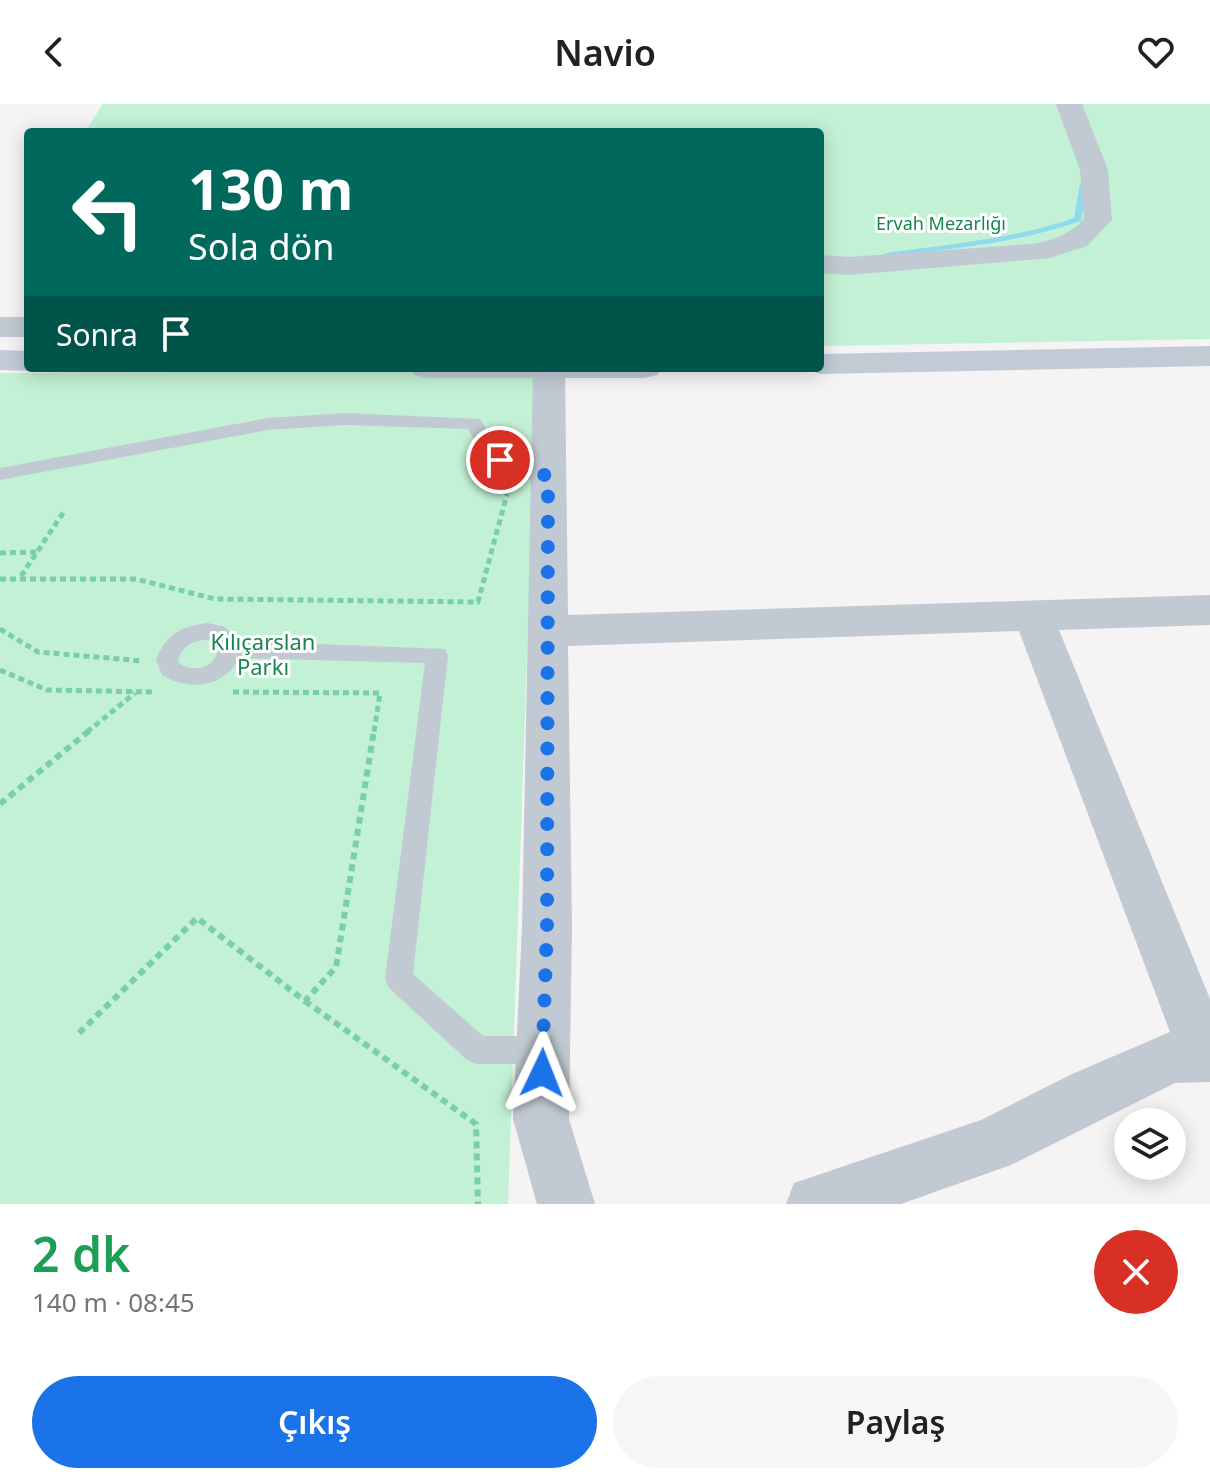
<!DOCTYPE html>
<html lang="tr">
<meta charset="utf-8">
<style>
:root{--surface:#fff;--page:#f6f6f6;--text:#202124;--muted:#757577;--accent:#1a73e8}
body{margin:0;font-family:"Noto Sans",sans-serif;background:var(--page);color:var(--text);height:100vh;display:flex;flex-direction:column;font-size:30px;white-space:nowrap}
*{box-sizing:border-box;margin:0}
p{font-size:26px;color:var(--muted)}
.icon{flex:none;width:44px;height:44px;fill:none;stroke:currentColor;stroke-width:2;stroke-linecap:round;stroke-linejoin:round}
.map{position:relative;height:1100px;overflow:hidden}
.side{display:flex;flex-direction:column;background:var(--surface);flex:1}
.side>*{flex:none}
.guide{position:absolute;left:24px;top:24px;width:800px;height:244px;border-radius:8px;box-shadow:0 4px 20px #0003;background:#00695c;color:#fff;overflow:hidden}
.fabs{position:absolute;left:1114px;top:1004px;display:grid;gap:16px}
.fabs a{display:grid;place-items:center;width:72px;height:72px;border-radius:50%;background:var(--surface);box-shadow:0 4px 20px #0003;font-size:40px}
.pin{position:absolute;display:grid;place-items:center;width:68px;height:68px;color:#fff;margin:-34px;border:4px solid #fff;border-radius:50%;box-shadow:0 2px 8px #0007}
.me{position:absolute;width:88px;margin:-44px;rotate:2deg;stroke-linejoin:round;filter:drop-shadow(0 0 6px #0008)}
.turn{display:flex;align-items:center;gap:28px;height:168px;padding:0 32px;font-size:36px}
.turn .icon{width:104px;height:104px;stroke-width:2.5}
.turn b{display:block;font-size:56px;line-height:68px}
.then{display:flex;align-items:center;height:76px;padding:0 32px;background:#0003;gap:16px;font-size:30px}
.round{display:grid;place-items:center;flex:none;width:84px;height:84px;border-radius:42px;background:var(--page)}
.overview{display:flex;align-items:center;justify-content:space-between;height:136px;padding:0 32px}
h1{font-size:48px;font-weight:600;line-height:60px;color:#1e9e55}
.button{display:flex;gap:16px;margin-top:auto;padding:16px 32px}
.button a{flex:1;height:92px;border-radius:48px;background:var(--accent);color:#fff;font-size:32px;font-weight:600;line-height:92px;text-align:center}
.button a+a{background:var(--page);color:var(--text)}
header{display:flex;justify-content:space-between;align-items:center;height:104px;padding:0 32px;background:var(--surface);font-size:36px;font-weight:600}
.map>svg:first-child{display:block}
.green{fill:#c3f1d5}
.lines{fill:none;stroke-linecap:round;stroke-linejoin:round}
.stream{fill:#90daee;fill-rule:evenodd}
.path-far1{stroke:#7ad0a6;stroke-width:5;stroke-dasharray:6 4;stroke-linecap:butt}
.path{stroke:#7ad0a6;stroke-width:6;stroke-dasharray:7 5;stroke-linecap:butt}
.lane{fill:#c1cad2;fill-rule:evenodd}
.street{fill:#c1cad2;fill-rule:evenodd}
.secondary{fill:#c1cbd6;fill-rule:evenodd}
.route{stroke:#1a73e8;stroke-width:14;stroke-dasharray:0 25.2}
.labels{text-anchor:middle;stroke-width:6;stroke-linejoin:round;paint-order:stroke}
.far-park-label{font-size:18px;fill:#17864f;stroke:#fff}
.park-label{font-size:22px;fill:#17864f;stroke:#fff}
</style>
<header><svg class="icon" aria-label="back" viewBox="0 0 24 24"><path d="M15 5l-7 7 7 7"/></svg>Navio<svg class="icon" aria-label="heart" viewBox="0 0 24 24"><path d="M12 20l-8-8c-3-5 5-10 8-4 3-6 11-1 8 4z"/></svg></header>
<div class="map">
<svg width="1210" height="1100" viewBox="0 0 1210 1100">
<rect width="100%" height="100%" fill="#f5f3f3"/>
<g class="green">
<polygon points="103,0 1210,0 1210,235 820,242 820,28 85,28"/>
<polygon points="537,266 508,1100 0,1100 0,269"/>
</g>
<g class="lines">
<path class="stream" d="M1080,79L1087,81L1081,117C1017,139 952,145 886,153L882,151L886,149C950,140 1013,135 1074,114Z"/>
<g class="path-far1">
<polyline points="0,449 37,448"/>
<polyline points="21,472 65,406"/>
<polyline points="0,475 136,475 215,495 478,498 507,390"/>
<polyline points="0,525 38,548 143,557"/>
<polyline points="0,566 47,586 155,588"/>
<polyline points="233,588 380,589 374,628"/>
<polyline points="87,628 135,589"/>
</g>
<g class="path">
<polyline points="0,700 90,626"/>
<polyline points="305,897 476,1020 478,1100"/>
<polyline points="79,929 197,814 305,897 336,863 374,626"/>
</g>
<g class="lane">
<polygon points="345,309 480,315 495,339 518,364 548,365 558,371 548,377 506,374 481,347 468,325 345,321 268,326 0,376 0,364 268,314"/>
<path d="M208,519L225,523L239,537L445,545L448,551L413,870L483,932H543L553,936L557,946L553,956L543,960H477L467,956L389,884L385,875L425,559L240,554C224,583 190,588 162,571L156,555C167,530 181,522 208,519ZM211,536L218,541C218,562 197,570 180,560L178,555C184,540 195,535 211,536Z"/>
</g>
<g class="street">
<path d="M1056,0H1082L1108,66L1112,116L1087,142L1050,154L849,171L820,169V151L849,153L1031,140C1052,137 1069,131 1084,115L1080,66Z"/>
<rect x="0" y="213" width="28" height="20"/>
<polygon points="533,264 565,266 568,511 1210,491 1210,521 1059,526 1210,895 1210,978 1175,979 1011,1061 901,1100 786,1100 794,1079 981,1016 1072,970 1170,928 1019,527 568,542 572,822 569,1015 595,1100 537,1100 513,1015 522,822"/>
</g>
<g class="secondary">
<polygon points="1210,242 1210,262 820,270 805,264 820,264 820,250"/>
<polygon points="0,246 28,247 28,264 41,264 28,267 0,266"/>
<polygon points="410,264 662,264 657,271 645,274 427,274 415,271"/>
</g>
</g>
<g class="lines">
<polyline class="route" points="500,356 513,370 548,371 547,822 542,969"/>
</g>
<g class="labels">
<g class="far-park-label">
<text x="941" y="126">Ervah Mezarlığı</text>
</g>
<g class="park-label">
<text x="263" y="546">Kılıçarslan<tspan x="263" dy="25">Parkı</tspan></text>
</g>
</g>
</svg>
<div class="fabs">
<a><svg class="icon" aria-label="layers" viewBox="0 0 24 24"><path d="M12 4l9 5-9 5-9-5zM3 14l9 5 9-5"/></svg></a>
</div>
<div class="pin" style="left:500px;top:356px;background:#d93025"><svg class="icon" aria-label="arrive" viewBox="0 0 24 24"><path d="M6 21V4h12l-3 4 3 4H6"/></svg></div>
<svg class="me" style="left:542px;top:969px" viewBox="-20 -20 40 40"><path d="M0-17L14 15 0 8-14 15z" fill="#1a73e8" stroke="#fff" stroke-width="4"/></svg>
<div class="guide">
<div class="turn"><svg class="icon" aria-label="left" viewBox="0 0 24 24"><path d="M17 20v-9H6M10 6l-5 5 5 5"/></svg><div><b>130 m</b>Sola dön</div></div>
<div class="then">Sonra<svg class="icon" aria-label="arrive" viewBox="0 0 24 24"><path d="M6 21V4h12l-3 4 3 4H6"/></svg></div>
</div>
</div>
<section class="side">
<div class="overview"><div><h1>2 dk</h1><p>140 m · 08:45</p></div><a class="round" style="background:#d93025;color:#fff"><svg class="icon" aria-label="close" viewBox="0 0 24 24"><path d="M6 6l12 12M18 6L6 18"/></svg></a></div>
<div class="button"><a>Çıkış</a><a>Paylaş</a></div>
</section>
